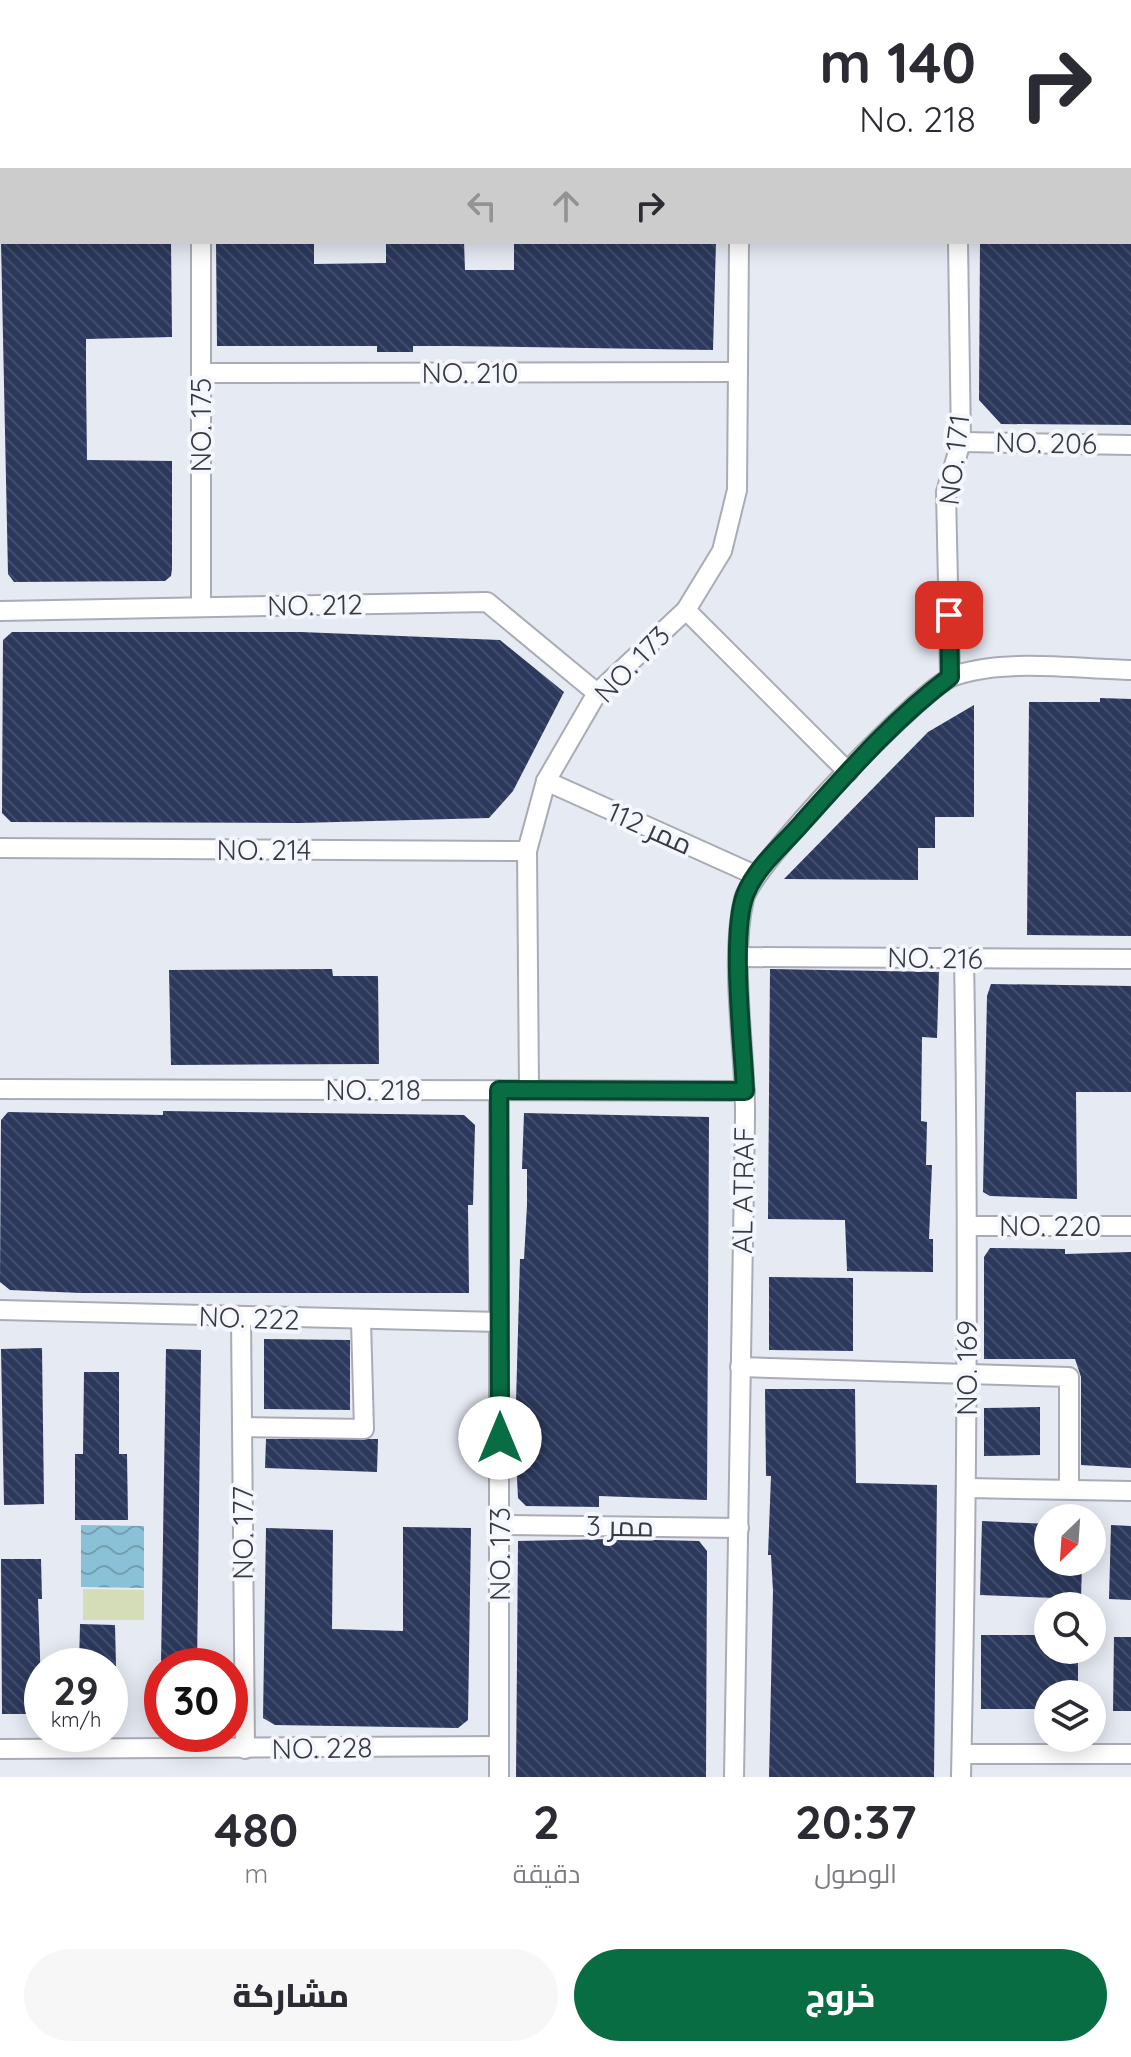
<!DOCTYPE html>
<html lang="ar">
<meta charset="utf-8">
<style>
:root{--surface:#fff;--page:#f7f7f7;--text:#2b2b33;--muted:#7c7c81;--accent:#086d43}
body{margin:0;font-family:Quicksand,Cairo,sans-serif;background:var(--page);color:var(--text);direction:rtl;height:100vh;display:flex;flex-direction:column;font-size:30px;white-space:nowrap}
*{box-sizing:border-box;margin:0}
p{font-size:26px;color:var(--muted)}
.icon{flex:none;width:44px;height:44px;fill:none;stroke:currentColor;stroke-width:2;stroke-linecap:round;stroke-linejoin:round}
.map{position:relative;height:1777px;overflow:hidden;direction:ltr}
.panel{display:flex;flex-direction:column;background:var(--surface);flex:1}
.panel>*{flex:none}
.guide{position:absolute;left:0px;top:0px;width:1132px;height:244px;box-shadow:0 4px 20px #0003;direction:rtl;background:#fff;color:var(--text);overflow:hidden}
.needle{width:52px;rotate:205deg}
.tools{position:absolute;left:1034px;top:1504px;display:grid;gap:16px}
.tools a{display:grid;place-items:center;width:72px;height:72px;border-radius:50%;background:var(--surface);box-shadow:0 4px 20px #0003;font-size:40px}
.speed{position:absolute;left:24px;top:1648px;display:flex;gap:16px;font-size:40px;font-weight:700;text-align:center}
.speed>*{display:grid;place-content:center;width:104px;height:104px;border-radius:50%;background:var(--surface);box-shadow:0 4px 20px #0003;line-height:1}
.speed small{font-size:20px;font-weight:400}
.speed .limit{border:12px solid #d22;background:#fff;color:#111}
.pin{position:absolute;display:grid;place-items:center;width:68px;height:68px;color:#fff;margin:-34px;border-radius:16px;box-shadow:0 4px 12px #0006}
.me{position:absolute;width:88px;margin:-44px;rotate:0deg;stroke-linejoin:round;filter:drop-shadow(0 0 6px #0008)}
.turn{display:flex;align-items:center;gap:28px;height:168px;padding:0 24px;font-size:36px}
.turn .icon{width:104px;height:104px;stroke-width:2.5}
.turn b{display:block;font-size:56px;line-height:68px}
.lanes{display:flex;align-items:center;height:76px;padding:0 24px;background:#0003;justify-content:center;gap:40px;direction:ltr}
.lanes .off{opacity:.35}
.eta{display:flex;justify-content:space-evenly;align-items:center;height:136px;text-align:center}
.eta b{font-size:48px;font-weight:800;line-height:56px}
.primary-button{display:flex;gap:16px;margin-top:auto;padding:16px 24px}
.primary-button a{flex:1;height:92px;border-radius:48px;background:var(--accent);color:#fff;font-size:32px;font-weight:800;line-height:92px;text-align:center}
.primary-button a+a{background:var(--page);color:var(--text)}
.map>svg:first-child{display:block}
.pitch{fill:#d5dcb8}
.water{fill:url(#water-waves)}
.building{fill:url(#building-back-hatch)}
.lines{fill:none;stroke-linecap:round;stroke-linejoin:round}
.minor-casing{stroke:#a9acb5;stroke-width:22}
.minor{stroke:#fff;stroke-width:18}
.route-casing{stroke:#05472c;stroke-width:20}
.route{stroke:#086d43;stroke-width:14}
.labels{text-anchor:middle;stroke-width:8;stroke-linejoin:round;paint-order:stroke}
.street-label{font-size:28px;fill:#393a3e;stroke:#f4f7ff}
</style>
<div class="map">
<svg width="1131" height="1777" viewBox="0 0 1131 1777">
<defs>
<pattern id="water-waves" width="16" height="10" patternUnits="userSpaceOnUse" patternTransform="scale(2)"><rect width="16" height="10" fill="#8bc1d6"/><path d="M0 5q4-4 8 0t8 0" fill="none" stroke="#739eaf"/></pattern>
<pattern id="building-back-hatch" width="6" height="6" patternUnits="userSpaceOnUse" patternTransform="scale(2)"><rect width="6" height="6" fill="#2c395c"/><path d="M-1 5l2 2M0 0l6 6M5-1l2 2" fill="none" stroke="#434e6c"/></pattern>
</defs>
<rect width="100%" height="100%" fill="#e6eaf3"/>
<polygon class="pitch" points="83,1589 144,1590 144,1620 83,1620"/>
<polygon class="water" points="81,1525 144,1526 144,1588 81,1587"/>
<g class="building">
<polygon points="1,242 171,242 172,337 86,339 86,377 87,460 172,461 172,569 171,576 165,581 14,582 8,574"/>
<polygon points="216,242 314,242 314,264 386,263 386,242 464,242 465,270 514,270 514,242 716,242 713,350 456,346 413,346 413,352 377,352 377,346 217,346"/>
<polygon points="980,242 1131,242 1131,425 1001,424 979,400"/>
<polygon points="12,632 301,632 500,640 564,692 513,791 489,818 299,823 11,822 2,813 3,640"/>
<polygon points="1100,698 1131,699 1131,936 1027,935 1029,702 1100,702"/>
<polygon points="974,705 974,817 935,817 935,848 918,848 918,880 784,879 928,732"/>
<polygon points="332,969 333,976 378,976 379,1064 171,1065 169,970"/>
<polygon points="770,969 939,972 937,1038 922,1037 921,1121 927,1122 926,1165 932,1165 929,1239 933,1239 933,1272 847,1271 845,1220 768,1219"/>
<polygon points="991,984 1131,986 1131,1092 1076,1092 1077,1199 990,1196 983,1192 987,996"/>
<polygon points="163,1111 464,1115 475,1125 473,1205 468,1205 469,1293 81,1293 10,1290 0,1282 1,1120 8,1112 163,1115"/>
<polygon points="524,1113 709,1117 707,1500 599,1496 599,1507 526,1506 518,1498 515,1438 520,1259 524,1259 527,1205 527,1169 522,1169"/>
<polygon points="990,1248 1065,1249 1065,1254 1131,1252 1131,1468 1081,1465 1081,1377 1075,1359 984,1359 984,1257"/>
<polygon points="769,1277 853,1278 853,1351 769,1350"/>
<polygon points="264,1339 350,1340 350,1410 264,1409"/>
<polygon points="42,1348 44,1504 4,1505 1,1349"/>
<polygon points="166,1349 201,1350 197,1666 161,1665"/>
<polygon points="84,1372 119,1372 119,1454 127,1454 128,1520 75,1520 75,1454 83,1454"/>
<polygon points="765,1389 855,1389 856,1483 937,1485 934,1777 769,1777 773,1591 771,1555 768,1555 771,1476 766,1476"/>
<polygon points="1040,1407 1040,1455 984,1456 984,1408"/>
<polygon points="266,1439 378,1439 377,1472 265,1468"/>
<polygon points="982,1521 1048,1524 1048,1562 1082,1562 1081,1599 980,1595"/>
<polygon points="1111,1525 1131,1526 1131,1600 1109,1599"/>
<polygon points="403,1527 471,1528 468,1720 458,1728 275,1725 263,1718 266,1528 333,1530 332,1629 403,1631"/>
<polygon points="611,1539 699,1541 707,1551 706,1777 516,1777 518,1541"/>
<polygon points="1,1559 41,1559 42,1599 38,1599 42,1714 2,1714"/>
<polygon points="80,1624 115,1625 116,1666 79,1666"/>
<polygon points="981,1635 1048,1635 1048,1650 1078,1650 1078,1694 1048,1694 1048,1709 981,1709"/>
<polygon points="1114,1637 1131,1637 1131,1711 1113,1711"/>
</g>
<g class="lines">
<defs>
<g id="minor">
<polyline points="743,2 743,0"/>
<polyline points="963,2 963,0"/>
<polyline points="0,153 2,153"/>
<polyline points="1130,177 1131,177"/>
<polyline points="201,373 738,372"/>
<polyline points="961,442 1131,445"/>
<polyline points="201,607 201,242"/>
<polyline points="686,610 848,772"/>
<polyline points="0,611 487,602 597,693"/>
<polyline points="950,677 946,492 961,442 958,242"/>
<polyline points="546,781 755,875"/>
<polyline points="0,848 527,851"/>
<polyline points="739,957 1131,959"/>
<polyline points="0,1089 745,1091"/>
<polyline points="529,1089 527,851 546,781 597,693 686,610 722,551 737,490 739,242"/>
<polyline points="969,1226 1131,1226"/>
<polyline points="0,1310 499,1322"/>
<polyline points="241,1317 245,1749"/>
<polyline points="740,1367 1069,1377 1069,1489"/>
<polyline points="242,1427 364,1429 361,1321"/>
<polyline points="968,1488 1131,1491"/>
<polyline points="500,1525 739,1528"/>
<polyline points="0,1749 499,1746"/>
<polyline points="962,1754 1131,1754"/>
<polyline points="499,1777 499,1090"/>
<path d="M734,1777C738,1557 741,1338 745,1118C746,1051 729,963 744,899C752,866 920,688 954,676C1004,658 1077,669 1131,670"/>
<path d="M961,1777C967,1504 969,1232 964,959"/>
</g>
</defs>
<use href="#minor" class="minor-casing"/>
<use href="#minor" class="minor"/>
</g>
<g class="lines">
<defs>
<path id="route" d="M500,1438L499,1090L745,1091C743,1044 730,936 745,895C756,867 782,846 802,823C848,772 894,719 950,677L949,615"/>
</defs>
<use href="#route" class="route-casing"/>
<use href="#route" class="route"/>
</g>
<g class="labels">
<g class="street-label">
<text x="470" y="383">NO. 210</text>
<text transform="translate(201 425) rotate(-90)" y="10">NO. 175</text>
<text transform="translate(1046 443) rotate(1)" y="10">NO. 206</text>
<text transform="translate(954 460) rotate(-83)" y="10">NO. 171</text>
<text transform="translate(315 605) rotate(-1)" y="10">NO. 212</text>
<text transform="translate(632 664) rotate(-46)" y="10">NO. 173</text>
<text transform="translate(650 828) rotate(24)" y="10">ممر 112</text>
<text x="264" y="860">NO. 214</text>
<text transform="translate(935 958) rotate(1)" y="10">NO. 216</text>
<text x="373" y="1100">NO. 218</text>
<text transform="translate(743 1190) rotate(-89)" y="10">AL ATRAF</text>
<text x="1050" y="1236">NO. 220</text>
<text transform="translate(249 1318) rotate(2)" y="10">NO. 222</text>
<text transform="translate(967 1368) rotate(-90)" y="10">NO. 169</text>
<text transform="translate(620 1526) rotate(1)" y="10">ممر 3</text>
<text transform="translate(243 1533) rotate(-90)" y="10">NO. 177</text>
<text transform="translate(500 1554) rotate(-90)" y="10">NO. 173</text>
<text transform="translate(322 1748) rotate(-1)" y="10">NO. 228</text>
</g>
</g>
</svg>
<div class="tools">
<a><svg class="needle" viewBox="-14 -14 28 28"><path d="M0-13l5 13h-10z" fill="#e53935"/><path d="M0 13l5-13h-10z" fill="#7c7c81"/></svg></a>
<a><svg class="icon" aria-label="search" viewBox="0 0 24 24"><circle cx="10" cy="10" r="6"/><path d="M15 15l6 6"/></svg></a>
<a><svg class="icon" aria-label="layers" viewBox="0 0 24 24"><path d="M12 4l9 5-9 5-9-5zM3 14l9 5 9-5"/></svg></a>
</div>
<div class="speed"><div>29<small>km/h</small></div><div class="limit">30</div></div>
<div class="pin" style="left:949px;top:615px;background:#d93025"><svg class="icon" aria-label="arrive" viewBox="0 0 24 24"><path d="M6 21V4h12l-3 4 3 4H6"/></svg></div>
<svg class="me" style="left:500px;top:1438px" viewBox="-20 -20 40 40"><circle r="19" fill="#fff"/><path d="M0-13L10 11 0 6-10 11z" fill="#086d43"/></svg>
<div class="guide">
<div class="turn"><svg class="icon" aria-label="right" viewBox="0 0 24 24"><path d="M7 20v-9h11M14 6l5 5-5 5"/></svg><div><b>140 m</b>No. 218</div></div>
<div class="lanes"><svg class="icon off" aria-label="left" viewBox="0 0 24 24"><path d="M17 20v-9H6M10 6l-5 5 5 5"/></svg><svg class="icon off" aria-label="ahead" viewBox="0 0 24 24"><path d="M12 20V5M6 11l6-6 6 6"/></svg><svg class="icon" aria-label="right" viewBox="0 0 24 24"><path d="M7 20v-9h11M14 6l5 5-5 5"/></svg></div>
</div>
</div>
<section class="panel">
<div class="eta">
<div><b>20:37</b><p>الوصول</p></div>
<div><b>2</b><p>دقيقة</p></div>
<div><b>480</b><p>m</p></div>
</div>
<div class="primary-button"><a>خروج</a><a>مشاركة</a></div>
</section>
